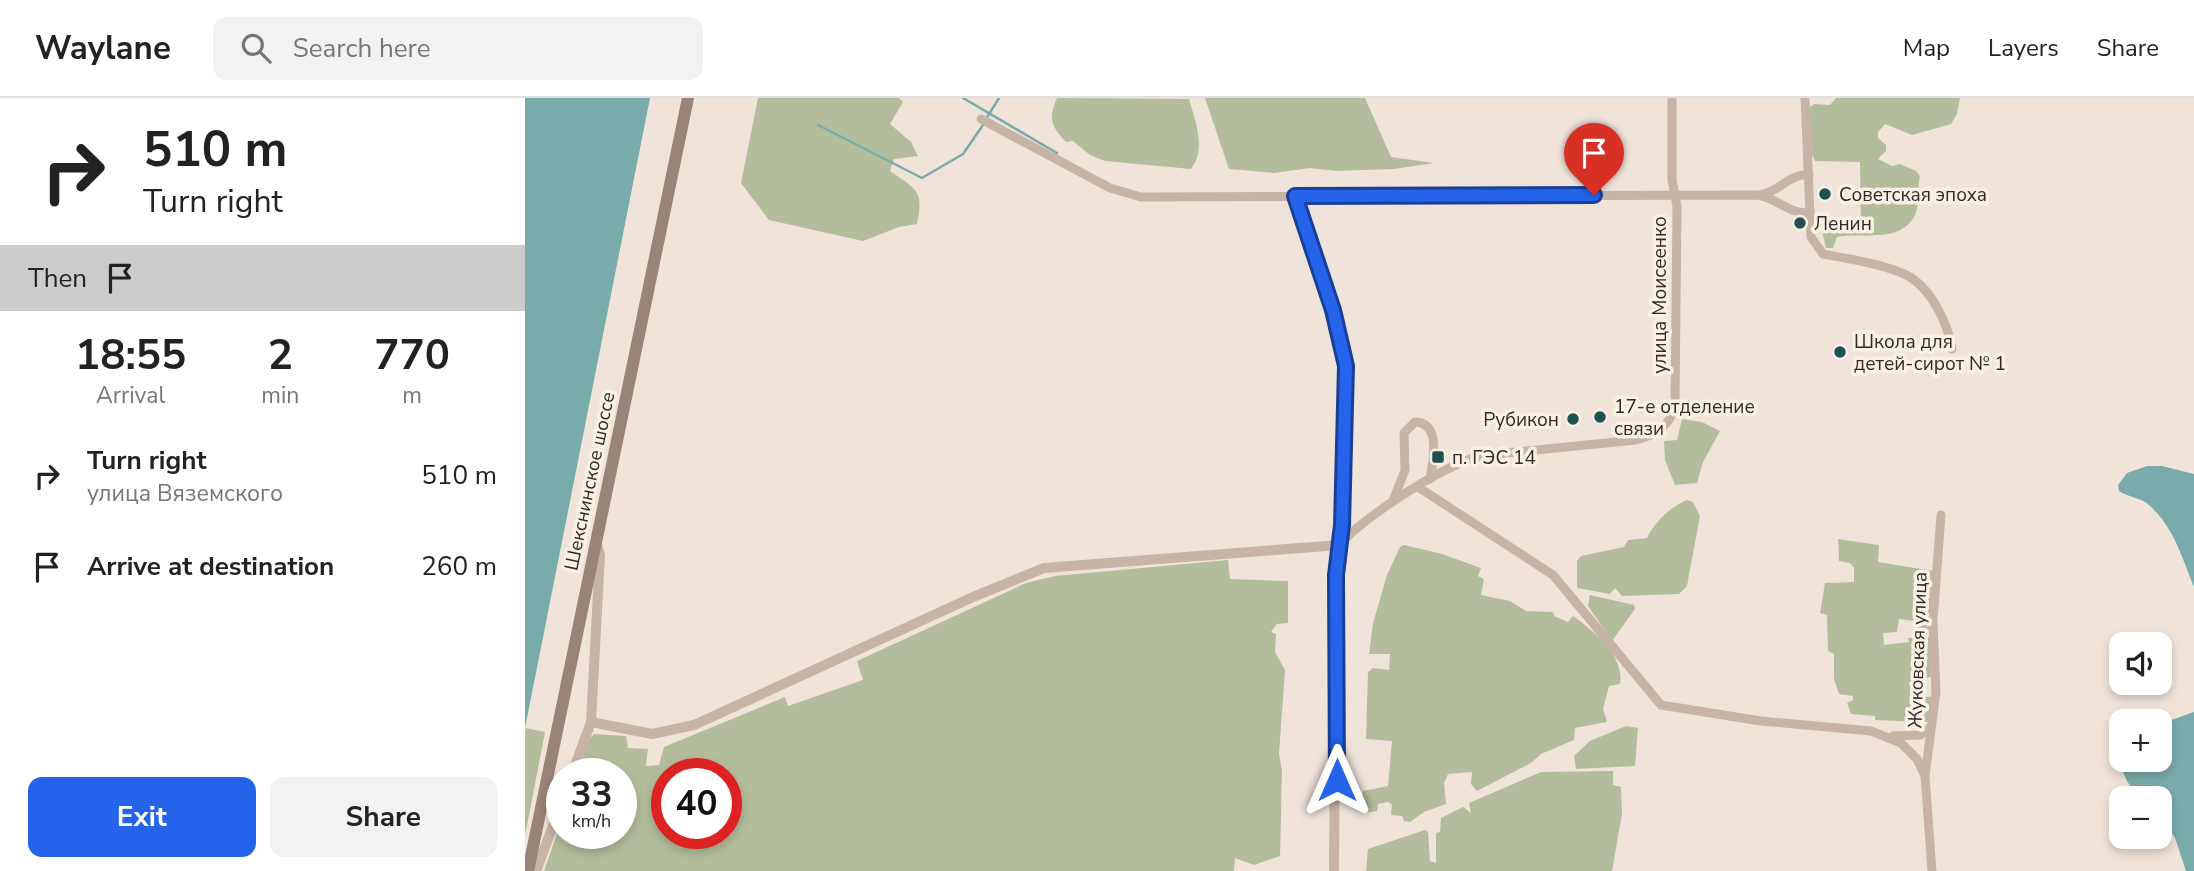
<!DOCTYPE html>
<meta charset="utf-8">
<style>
:root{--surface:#fff;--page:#f2f2f2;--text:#222;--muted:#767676;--line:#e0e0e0;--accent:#2563eb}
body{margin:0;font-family:"Nunito Sans",sans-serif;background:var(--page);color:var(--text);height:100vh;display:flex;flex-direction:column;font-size:26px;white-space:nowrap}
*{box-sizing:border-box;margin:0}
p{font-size:23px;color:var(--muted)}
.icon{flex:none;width:38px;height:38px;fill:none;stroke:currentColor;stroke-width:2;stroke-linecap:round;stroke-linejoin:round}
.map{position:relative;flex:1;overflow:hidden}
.details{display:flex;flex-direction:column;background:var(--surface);width:525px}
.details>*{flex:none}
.guide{background:#fff;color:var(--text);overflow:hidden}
.controls{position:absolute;left:1584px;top:534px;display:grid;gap:14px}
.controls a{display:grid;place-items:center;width:63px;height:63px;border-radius:14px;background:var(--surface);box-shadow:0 4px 10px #0003;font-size:35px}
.speed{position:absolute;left:21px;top:660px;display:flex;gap:14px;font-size:35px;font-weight:700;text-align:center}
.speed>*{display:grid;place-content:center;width:91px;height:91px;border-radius:50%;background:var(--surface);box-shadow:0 4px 10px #0003;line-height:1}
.speed small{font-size:18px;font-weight:400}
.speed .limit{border:10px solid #d22;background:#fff;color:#111}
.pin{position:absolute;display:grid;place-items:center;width:60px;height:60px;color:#fff;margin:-72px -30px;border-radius:50% 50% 50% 0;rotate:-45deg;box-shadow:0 0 7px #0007}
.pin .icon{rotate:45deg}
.me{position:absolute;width:77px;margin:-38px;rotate:0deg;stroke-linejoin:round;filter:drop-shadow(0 0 5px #0008)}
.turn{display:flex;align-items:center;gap:24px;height:147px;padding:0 28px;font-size:32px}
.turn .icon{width:91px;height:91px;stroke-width:2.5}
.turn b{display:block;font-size:49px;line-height:60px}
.then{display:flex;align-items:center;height:66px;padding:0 28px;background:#0003;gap:14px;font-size:26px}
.eta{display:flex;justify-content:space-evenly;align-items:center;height:119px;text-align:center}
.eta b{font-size:42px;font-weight:700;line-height:49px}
.cta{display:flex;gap:14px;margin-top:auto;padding:14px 28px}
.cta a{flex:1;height:80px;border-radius:14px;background:var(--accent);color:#fff;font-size:28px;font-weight:700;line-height:80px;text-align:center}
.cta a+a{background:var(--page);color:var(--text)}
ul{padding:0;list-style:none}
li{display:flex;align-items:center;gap:21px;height:91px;padding:0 28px}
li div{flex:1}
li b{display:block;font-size:26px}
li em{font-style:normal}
header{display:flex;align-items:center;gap:42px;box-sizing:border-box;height:98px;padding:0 35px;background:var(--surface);border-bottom:2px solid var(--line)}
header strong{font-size:33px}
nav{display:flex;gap:38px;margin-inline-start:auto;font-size:24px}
.search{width:490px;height:63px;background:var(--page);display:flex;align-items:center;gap:18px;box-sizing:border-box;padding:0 24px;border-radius:14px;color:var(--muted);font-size:26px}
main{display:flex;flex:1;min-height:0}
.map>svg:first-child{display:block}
.green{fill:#b3bd9b;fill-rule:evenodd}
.water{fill:#7aabab}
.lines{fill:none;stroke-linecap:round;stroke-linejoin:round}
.stream{stroke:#7aabab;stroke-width:2.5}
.minor{stroke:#c7b4a6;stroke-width:9}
.tertiary{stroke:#c7b4a6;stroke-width:10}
.secondary{stroke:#9a8378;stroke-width:12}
.route-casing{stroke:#184099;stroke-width:18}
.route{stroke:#2563eb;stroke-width:12}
.poi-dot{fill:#1f5152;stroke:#f8efe5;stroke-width:2.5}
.labels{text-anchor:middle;stroke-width:7;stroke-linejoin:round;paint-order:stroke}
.poi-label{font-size:19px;fill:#332a27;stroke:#f8efe5;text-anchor:start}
.street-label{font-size:19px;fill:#332a27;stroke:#f8efe5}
</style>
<header>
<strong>Waylane</strong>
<div class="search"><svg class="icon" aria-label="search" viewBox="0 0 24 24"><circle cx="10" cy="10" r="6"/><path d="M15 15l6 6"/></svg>Search here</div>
<nav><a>Map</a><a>Layers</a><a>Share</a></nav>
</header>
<main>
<section class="details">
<div class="guide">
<div class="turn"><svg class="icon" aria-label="right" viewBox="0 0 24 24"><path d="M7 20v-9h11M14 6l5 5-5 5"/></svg><div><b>510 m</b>Turn right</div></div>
<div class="then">Then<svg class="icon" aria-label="arrive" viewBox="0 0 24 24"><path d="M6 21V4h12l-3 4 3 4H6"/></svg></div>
</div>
<div class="eta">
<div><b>18:55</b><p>Arrival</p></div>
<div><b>2</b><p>min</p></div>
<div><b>770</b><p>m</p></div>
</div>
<ul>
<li><svg class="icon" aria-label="right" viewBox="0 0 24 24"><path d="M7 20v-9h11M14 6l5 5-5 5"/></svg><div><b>Turn right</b><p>улица Вяземского</p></div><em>510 m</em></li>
<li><svg class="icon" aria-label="arrive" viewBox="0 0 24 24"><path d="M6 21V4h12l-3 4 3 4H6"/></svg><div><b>Arrive at destination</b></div><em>260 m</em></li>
</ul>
<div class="cta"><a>Exit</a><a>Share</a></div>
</section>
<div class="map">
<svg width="1669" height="773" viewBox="0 0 1669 773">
<rect width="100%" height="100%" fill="#f0e4da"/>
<g class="green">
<path d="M233,0H374L378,4L365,26L386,44L393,58L369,61L365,73C392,92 399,92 392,126L374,129L338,143L244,122L216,85Z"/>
<path d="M532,0L664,1C670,22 682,52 666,71L580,63L565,57L548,43L541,44C526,28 523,21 532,0Z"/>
<polygon points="680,0 840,0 866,59 909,65 869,71 811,73 785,70 749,75 704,71"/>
<path d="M1311,0H1435L1432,16L1426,26L1387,37L1360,26L1353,34V40L1361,47V53L1353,61L1367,68L1375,66L1391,73L1395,78C1392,89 1395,107 1390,117C1376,146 1336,134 1312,139L1308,150H1301L1296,128L1336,127L1335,64L1290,63L1287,57L1284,10L1289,6L1305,7Z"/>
<polygon points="1157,321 1177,324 1195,333 1178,364 1172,385 1150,387 1140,362 1139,343 1152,342"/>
<path d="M1162,402L1168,404L1175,418L1162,488L1154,496L1097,498L1090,490L1085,496L1052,490V463L1056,458L1099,449L1103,442L1122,440C1129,425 1146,408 1162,402Z"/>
<polygon points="1313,441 1354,447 1353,464 1408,473 1405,523 1398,525 1405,528 1405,532 1389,531 1390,523 1374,521 1372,534 1358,535 1359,547 1384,544 1383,540 1405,539 1406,579 1384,584 1386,591 1392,592 1391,598 1408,599 1403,624 1350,622 1350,618 1326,616 1322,605 1328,602 1328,598 1314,596 1309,581 1309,556 1303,553 1302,517 1295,515 1300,485 1329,484 1329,470 1325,465 1314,463"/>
<path d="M879,447L917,456L956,470L953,478L959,481L956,497L985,503L1001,513L1028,514L1029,518L1043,524L1048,518C1069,533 1100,558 1095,586L1084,588L1078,611L1082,624L1050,630L1049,642L1016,656L1006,665L952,693L946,686L947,674L923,676L919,685L921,706L899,714L885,724L879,723L877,718L866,717L867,707L863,704L853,706L852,713L838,715V693L863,688L867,643L841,641L843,574L848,570L864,572L865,556H844L848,525L862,477L875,449Z"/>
<path d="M703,462L705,481L763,483V525L752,526L746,534L751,536L750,554L760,572L754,656L757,673L755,758L729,767L710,760L709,773H19L37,721V735H96V676L51,675L62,644L69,636L101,638L103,650L123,651L121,668L134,667L139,649L260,599L263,608L338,582L332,563L501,485L530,478ZM142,676H201V735H142Z"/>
<polygon points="1065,497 1109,507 1110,511 1087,543 1063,508"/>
<polygon points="1101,628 1113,630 1110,668 1051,671 1049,658 1065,643"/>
<polygon points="1,630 20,634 0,738 0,634"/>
<polygon points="1088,673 1088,687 1096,689 1097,716 1087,773 841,773 843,751 900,732 903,734 905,763 911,765 911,735 915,734 916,720 938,709 946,715 944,705 1016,674"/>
</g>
<g class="water">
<polygon points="0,0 125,0 0,630"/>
<path d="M1622,368H1637L1669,376V489C1657,460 1649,429 1624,407C1615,399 1602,399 1594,393L1593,387L1602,375Z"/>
<path d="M1669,614V773H1661L1650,740L1635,717L1634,700H1614C1600,682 1595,674 1596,651V662H1634L1635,626Z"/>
</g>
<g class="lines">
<g class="stream">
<polyline points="438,0 532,55"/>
<polyline points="461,21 474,0"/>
<polyline points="293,27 397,80 438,56 458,27"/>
</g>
<g class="minor">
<path d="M1280,0L1286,139L1298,156C1320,160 1370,168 1388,181C1409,196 1423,227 1427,251"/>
<path d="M456,21L585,90L616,99L1232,97C1253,100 1263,116 1285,115"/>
<path d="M1238,96C1256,92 1263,77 1284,76"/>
<polyline points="770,98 801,189 820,259 815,445"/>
<polyline points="893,389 1028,477 1136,607 1236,623 1346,633 1376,645 1392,661 1400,678"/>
<path d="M868,403L880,372L879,335L890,324C917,325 908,364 905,381"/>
<path d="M814,447C841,418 923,363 961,357L1111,342C1131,337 1146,328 1150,306L1152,109L1147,82V0"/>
<polyline points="1368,638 1395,637 1406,629"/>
<polyline points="1407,773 1400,678 1411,594 1408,523 1416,417"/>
</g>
<g class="tertiary">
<polyline points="66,624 127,636 169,627 448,499 519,470 814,447 811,497 809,773"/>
<polyline points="47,676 66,624 75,457 71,443"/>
<polyline points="11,773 37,704"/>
</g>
<polyline class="secondary" points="3,773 163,0"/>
</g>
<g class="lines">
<defs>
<polyline id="route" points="812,682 811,477 817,427 821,268 808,212 770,98 1069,97"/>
</defs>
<use href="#route" class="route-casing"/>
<use href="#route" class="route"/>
</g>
<g class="poi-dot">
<circle cx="1300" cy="96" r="7"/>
<circle cx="1275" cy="125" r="7"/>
<circle cx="1315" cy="254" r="7"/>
<circle cx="1075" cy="319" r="7"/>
<circle cx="1048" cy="321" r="7"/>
<rect x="906" y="352" width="14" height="14" rx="3.5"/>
</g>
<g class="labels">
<g class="poi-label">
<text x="1314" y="103">Советская эпоха</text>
<text x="1289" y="132">Ленин</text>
<text x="1329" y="250">Школа для<tspan x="1329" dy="22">детей-сирот № 1</tspan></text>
<text x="1089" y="315">17-е отделение<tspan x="1089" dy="22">связи</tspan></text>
<text x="1034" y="328" text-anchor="end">Рубикон</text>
<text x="927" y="366">п. ГЭС 14</text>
</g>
<g class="street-label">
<text transform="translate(1134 197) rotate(-90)" y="7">улица Моисеенко</text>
<text transform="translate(64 383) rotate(-78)" y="7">Шекснинское шоссе</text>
<text transform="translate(1392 552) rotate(-88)" y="7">Жуковская улица</text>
</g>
</g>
</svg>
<div class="controls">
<a><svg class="icon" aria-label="sound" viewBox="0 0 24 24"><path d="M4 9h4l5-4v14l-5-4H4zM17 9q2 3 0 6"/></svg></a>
<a>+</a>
<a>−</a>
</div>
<div class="speed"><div>33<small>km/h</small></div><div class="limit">40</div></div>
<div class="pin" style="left:1069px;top:97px;background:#d93025"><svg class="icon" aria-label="arrive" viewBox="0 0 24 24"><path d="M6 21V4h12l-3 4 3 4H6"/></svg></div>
<svg class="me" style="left:812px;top:682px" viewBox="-20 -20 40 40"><path d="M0-17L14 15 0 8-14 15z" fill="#2563eb" stroke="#fff" stroke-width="4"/></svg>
</div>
</main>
